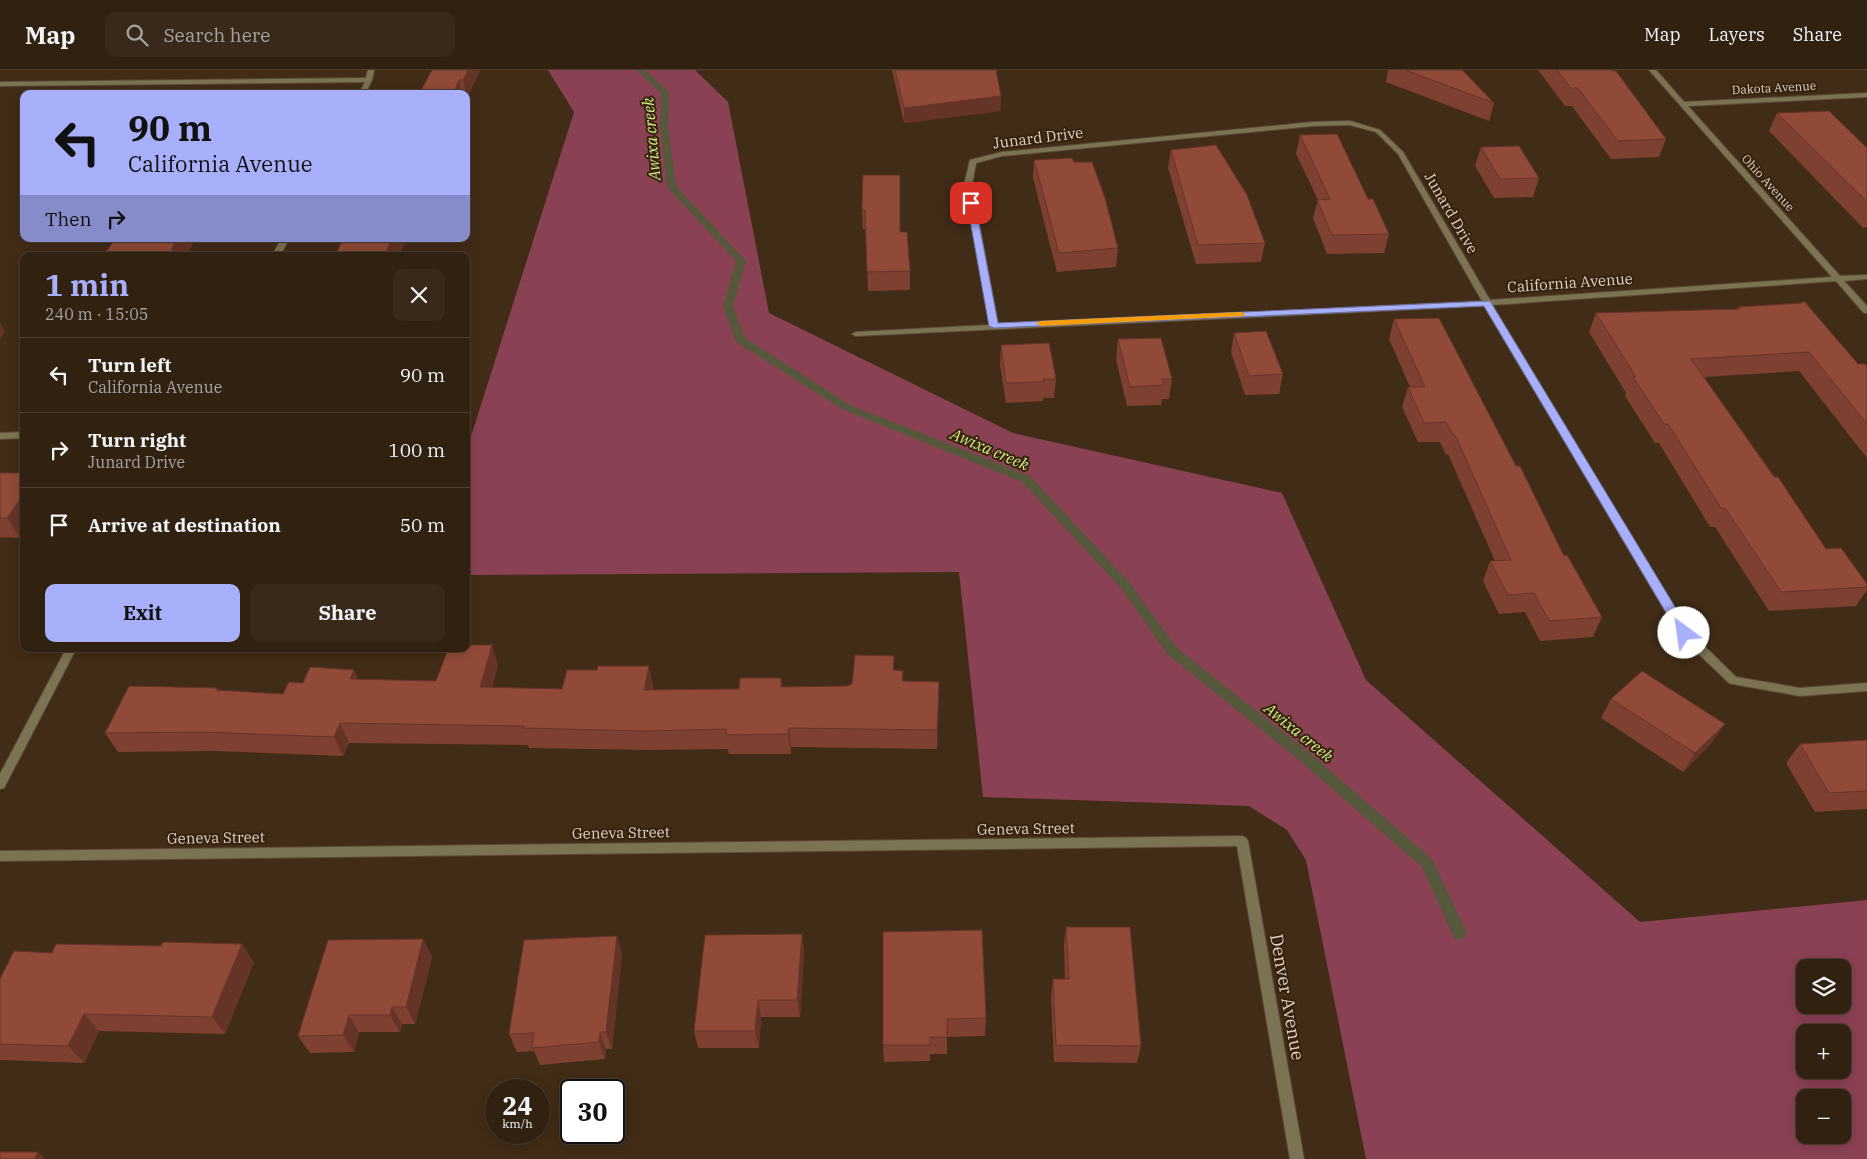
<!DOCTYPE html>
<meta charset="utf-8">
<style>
:root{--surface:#312111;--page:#39291a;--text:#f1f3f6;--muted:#a8a39f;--line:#4c3e31;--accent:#a8b0fc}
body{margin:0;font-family:"IBM Plex Serif",serif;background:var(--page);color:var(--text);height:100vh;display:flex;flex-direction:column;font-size:19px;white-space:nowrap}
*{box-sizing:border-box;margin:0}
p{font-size:16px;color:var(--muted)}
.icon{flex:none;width:28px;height:28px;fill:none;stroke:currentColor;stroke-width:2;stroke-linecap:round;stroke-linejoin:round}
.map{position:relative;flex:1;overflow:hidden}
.drawer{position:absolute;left:20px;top:182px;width:450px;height:400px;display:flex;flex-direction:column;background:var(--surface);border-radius:10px;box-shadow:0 2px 12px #0003,0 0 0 1px var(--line)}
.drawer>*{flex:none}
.banner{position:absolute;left:20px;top:20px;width:450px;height:152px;border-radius:10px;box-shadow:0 2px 12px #0003,0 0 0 1px var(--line);background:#a8b0fc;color:#111;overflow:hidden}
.fabs{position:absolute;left:1796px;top:889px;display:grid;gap:10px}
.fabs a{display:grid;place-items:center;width:55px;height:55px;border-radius:10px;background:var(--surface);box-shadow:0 2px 12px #0003,0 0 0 1px var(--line);font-size:25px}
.speed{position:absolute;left:485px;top:1009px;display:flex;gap:10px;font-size:25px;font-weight:700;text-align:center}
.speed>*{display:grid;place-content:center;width:65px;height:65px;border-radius:50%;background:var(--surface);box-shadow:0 2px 12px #0003,0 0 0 1px var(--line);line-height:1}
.speed small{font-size:12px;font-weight:400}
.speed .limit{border:2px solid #111;border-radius:8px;background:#fff;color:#111}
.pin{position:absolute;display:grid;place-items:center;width:42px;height:42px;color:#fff;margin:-21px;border-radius:10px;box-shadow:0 2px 8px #0006}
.me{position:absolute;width:55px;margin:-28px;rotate:329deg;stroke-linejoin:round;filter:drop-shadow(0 0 4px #0008)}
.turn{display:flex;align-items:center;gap:18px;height:105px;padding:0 25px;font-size:22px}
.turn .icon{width:65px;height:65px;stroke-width:2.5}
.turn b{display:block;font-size:35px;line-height:42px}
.then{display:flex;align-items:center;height:48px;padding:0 25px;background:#0003;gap:10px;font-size:19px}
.round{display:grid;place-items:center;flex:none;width:52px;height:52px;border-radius:10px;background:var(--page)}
.head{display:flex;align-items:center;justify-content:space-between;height:85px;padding:0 25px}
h1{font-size:30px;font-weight:700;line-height:38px;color:var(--accent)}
.cta{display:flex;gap:10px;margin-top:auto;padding:10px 25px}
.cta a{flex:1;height:58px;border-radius:10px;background:var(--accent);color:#111;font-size:20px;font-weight:700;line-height:58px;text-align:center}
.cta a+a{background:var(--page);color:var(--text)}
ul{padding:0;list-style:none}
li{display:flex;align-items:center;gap:15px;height:75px;padding:0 25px;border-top:1px solid var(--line)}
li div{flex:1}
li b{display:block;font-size:19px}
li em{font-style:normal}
header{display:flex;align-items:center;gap:30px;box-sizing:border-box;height:70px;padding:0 25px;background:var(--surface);border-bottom:1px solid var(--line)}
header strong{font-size:24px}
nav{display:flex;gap:28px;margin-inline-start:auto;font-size:18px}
.search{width:350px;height:45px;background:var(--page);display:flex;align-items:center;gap:12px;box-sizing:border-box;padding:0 18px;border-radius:10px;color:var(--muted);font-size:19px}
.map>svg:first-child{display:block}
.forest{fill:#8b4154;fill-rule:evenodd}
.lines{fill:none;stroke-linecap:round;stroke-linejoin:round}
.stream{fill:#56583b;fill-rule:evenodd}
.minor-casing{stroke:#5d4a36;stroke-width:2}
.minor{fill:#7c7354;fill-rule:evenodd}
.wall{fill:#7e4030}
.shaded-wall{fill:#663427}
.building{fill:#924a38;stroke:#663427}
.route{fill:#a8b0fc;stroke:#6d72a4}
.slow{fill:#f59e0b}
.labels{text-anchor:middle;stroke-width:4;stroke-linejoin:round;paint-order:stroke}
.far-street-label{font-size:12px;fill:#dfd1c5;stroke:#36220d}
.street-label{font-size:15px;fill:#dfd1c5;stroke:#36220d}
.water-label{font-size:16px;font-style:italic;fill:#d0ed87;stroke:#36220d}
.near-street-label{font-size:18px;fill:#dfd1c5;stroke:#36220d}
</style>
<header>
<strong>Map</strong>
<div class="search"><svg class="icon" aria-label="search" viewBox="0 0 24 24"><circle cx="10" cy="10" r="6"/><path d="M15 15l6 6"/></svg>Search here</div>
<nav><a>Map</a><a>Layers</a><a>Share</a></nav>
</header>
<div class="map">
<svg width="1867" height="1089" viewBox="0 0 1867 1089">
<rect width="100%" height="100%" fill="#412c17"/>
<path class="forest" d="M548,0H695L728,32L769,243L1013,363L1282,423L1366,610L1640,852L1867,830V1089H1366L1306,790L1287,760L1249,736L983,727L959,502L466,505V382L574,42ZM1805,898H1842V935H1805ZM1805,962H1842V1000H1805ZM1805,1028H1842V1065H1805Z"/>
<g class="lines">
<polygon class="stream" points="636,0 645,0 669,22 668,56 676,116 746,191 733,236 745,268 850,335 1030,406 1129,512 1177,578 1310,683 1432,789 1467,863 1464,868 1459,870 1454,868 1422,797 1300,691 1167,584 1121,518 1022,412 842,339 736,272 723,236 736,191 667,117 660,56 661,23"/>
<defs>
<g id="minor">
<polygon points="368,0 374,0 372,10 365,24 359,24 365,12 0,16 0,12 366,8"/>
<path d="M1649,0H1656L1684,32L1867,23V27L1688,36L1840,206L1867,205V209L1844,211L1867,236V243H1864L1836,211L1492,235L1688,560L1736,607L1800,618L1867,613V621L1800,626L1733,614L1729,613L1680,566L1484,236L856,266L852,264L856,262L990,255L964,115L970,90L1002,82L1313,52L1350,51L1380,60L1403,82L1490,230L1832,207ZM1350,55L1376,62L1398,84L1482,231L998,255L972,115L976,93L1002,86L1313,56Z"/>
<polygon points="281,169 289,169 280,186 272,186"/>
<polygon points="24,362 24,368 0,369 0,363"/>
<polygon points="66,579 76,579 4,718 0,719 0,704"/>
<polygon points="1242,766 1246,768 1248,771 1304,1089 1290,1089 1237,776 0,791 0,781"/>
</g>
</defs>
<use href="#minor" class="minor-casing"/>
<use href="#minor" class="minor"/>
</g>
<g class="wall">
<polygon points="480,0 467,28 466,28 466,24 419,24"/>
<polygon points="892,0 996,0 1001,26 1000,41 904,53"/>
<polygon points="1388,0 1462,0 1494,33 1489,51 1386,12"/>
<polygon points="1538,0 1611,0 1666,69 1659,87 1611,89 1572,36 1565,36"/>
<polygon points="1777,43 1867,78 1867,157 1863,158 1769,61"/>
<polygon points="1300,65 1368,129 1389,164 1384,183 1327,184 1313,148 1318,130 1296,84"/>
<polygon points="1481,77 1539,108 1533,127 1494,128 1475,96"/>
<polygon points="1171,80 1265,173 1261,192 1196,194 1168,98"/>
<polygon points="1034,90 1074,92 1118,178 1116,197 1057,202 1033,108"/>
<polygon points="863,105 900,162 910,201 910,220 868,221 866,159 863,159 862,140"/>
<polygon points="1738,237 1858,294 1867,296 1867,388 1799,301 1704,307 1826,479 1867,514 1867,520 1856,536 1769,541 1715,457 1710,457 1659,373 1655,373 1625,326 1626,323 1589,262 1596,243 1737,239"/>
<polygon points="1394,249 1516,396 1564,486 1602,547 1593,567 1540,571 1525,542 1499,544 1483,511 1490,491 1495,491 1448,384 1446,385 1440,372 1418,372 1402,337 1408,317 1410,317 1389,269"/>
<polygon points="1234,263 1283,304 1279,324 1245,325 1231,282"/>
<polygon points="1118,269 1172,309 1169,329 1162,329 1161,335 1127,336 1116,289"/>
<polygon points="1001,275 1056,309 1054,328 1043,328 1043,331 1006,333 1000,295"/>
<polygon points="0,403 20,468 0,467"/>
<polygon points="894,586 894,600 903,601 903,611 939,612 937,679 791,677 791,684 729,684 728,679 649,680 529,678 528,675 349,673 343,686 215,681 118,682 105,663 217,618 218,620 283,624 303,613 354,600 358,609 436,611 498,595 492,618 562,619 653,616 653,620 739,619 781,608 782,617 847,616 852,614"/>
<polygon points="1611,629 1712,673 1683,702 1601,648"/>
<polygon points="1867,670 1867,739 1815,742 1786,693 1800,674"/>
<polygon points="1066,857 1141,976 1137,993 1054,992 1051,926 1053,909 1065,909 1064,875"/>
<polygon points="883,862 986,948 985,966 947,967 947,984 930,984 930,991 884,992 883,975"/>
<polygon points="802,864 804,882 800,947 761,947 759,978 698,978 694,961"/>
<polygon points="423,869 432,887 415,954 402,954 400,962 359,962 354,982 310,983 298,966"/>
<polygon points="622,884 612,979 606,979 605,989 540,995 534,981 517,982 509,964"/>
<polygon points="254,892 225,964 99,961 84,993 0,990 0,909"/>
</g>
<g class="shaded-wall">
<polygon points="468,0 480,0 467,28 463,10"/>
<polygon points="459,10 462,24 453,24"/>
<polygon points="1001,26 1000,41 904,53 904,38"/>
<polygon points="178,169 196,169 186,186 169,186 171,179"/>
<polygon points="392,169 407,169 399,186 384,186"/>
<polygon points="0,252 5,262 0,269"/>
<polygon points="24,424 24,462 20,468 7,448"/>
<polygon points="492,575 498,595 487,637 480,617"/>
<polygon points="649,596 653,616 648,639 644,620"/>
<polygon points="354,600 363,619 350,609"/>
<polygon points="939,612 939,631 937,679 937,660"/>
<polygon points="340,653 349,673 343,686 334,667"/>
<polygon points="1725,654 1712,673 1683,702 1695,683"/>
<polygon points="789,658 791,677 791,684 788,664"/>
<polygon points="802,864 804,882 800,947 797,930"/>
<polygon points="617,866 622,884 612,979 606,962"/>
<polygon points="423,869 432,887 415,954 406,937"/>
<polygon points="242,874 254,892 225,964 212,947"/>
<polygon points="758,930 761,947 759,978 755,961"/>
<polygon points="392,937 402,954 400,962 390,945"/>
<polygon points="84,944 99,961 84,993 68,976"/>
<polygon points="349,945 359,962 354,982 343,965"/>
<polygon points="600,962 606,979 605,989 599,972"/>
<polygon points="38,1082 45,1089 35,1089"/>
</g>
<g class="building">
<polygon points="432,0 468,0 463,10 459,10 453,24 419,24"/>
<polygon points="895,0 996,0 1001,26 904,38"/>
<polygon points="1405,0 1462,0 1494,33"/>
<polygon points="1557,0 1611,0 1613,1 1616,1 1666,69 1618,71 1578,18 1571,18"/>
<polygon points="1829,41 1867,78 1867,132 1777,43"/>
<polygon points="1337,64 1368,129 1373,129 1389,164 1332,165 1317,130 1330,129 1300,65"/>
<polygon points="1216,75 1247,125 1265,173 1198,175 1171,80"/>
<polygon points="1519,76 1539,108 1500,109 1481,77"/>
<polygon points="1072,88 1074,92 1092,92 1105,128 1118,178 1059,183 1034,90"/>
<polygon points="863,105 900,105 900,162 907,162 910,201 867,202 865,140 862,140"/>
<polygon points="115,169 178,169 171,179 173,179 169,186 103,186"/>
<polygon points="343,169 392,169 384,186 335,186"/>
<polygon points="1804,231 1858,294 1865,294 1867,296 1867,354 1809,282 1691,289 1774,407 1778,407 1826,479 1841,478 1867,514 1867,517 1781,522 1725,438 1721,438 1668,354 1664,354 1633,307 1636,307 1596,243 1740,239 1738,237 1801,233"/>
<polygon points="1439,248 1516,396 1520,396 1564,486 1567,485 1602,547 1549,551 1534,523 1508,525 1490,491 1511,490 1455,365 1453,365 1446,352 1424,353 1408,317 1425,317 1394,249"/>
<polygon points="1266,261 1283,304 1249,306 1234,263"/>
<polygon points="1161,268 1172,309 1162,309 1163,315 1130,317 1118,269"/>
<polygon points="1049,273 1056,309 1043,309 1044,312 1006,313 1001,275"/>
<polygon points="0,403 24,403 24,424 7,448 0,448"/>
<polygon points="466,575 492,575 480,617 562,619 567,600 597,600 598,596 649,596 644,620 739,619 740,608 781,608 781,617 847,616 852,614 855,585 894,586 893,600 903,601 902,611 939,612 937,660 789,658 788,664 726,665 726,659 645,661 523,658 524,656 340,653 334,667 203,662 105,663 129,616 217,618 216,620 283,624 289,612 303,613 310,597 354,600 350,609 436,611 448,579 466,579"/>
<polygon points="1642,601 1725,654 1695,683 1611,629"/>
<polygon points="1867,670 1867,721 1829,723 1800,674"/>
<polygon points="1066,857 1130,857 1141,976 1056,975 1053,909 1069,909"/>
<polygon points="982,860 986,948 947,949 947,967 930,967 930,975 883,975 883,862"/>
<polygon points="802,864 797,930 758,930 755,961 694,961 705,865"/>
<polygon points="617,866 606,962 600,962 599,972 532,978 534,963 509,964 524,870"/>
<polygon points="423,869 406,937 392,937 390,945 349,945 343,965 298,966 328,870"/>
<polygon points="163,872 242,874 212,947 84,944 68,976 0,974 0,909 14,881 52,883 56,874 161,876"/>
<polygon points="0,1082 38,1082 35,1089 0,1089"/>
</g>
<polygon class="route" points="971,130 975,133 998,253 1490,231 1689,560 1689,566 1680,566 1484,236 994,258 989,256 967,133"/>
<polygon class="slow" points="1241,242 1245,244 1244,246 1041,256 1036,253 1041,251"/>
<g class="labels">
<g class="far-street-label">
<text transform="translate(1774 18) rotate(-3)" y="4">Dakota Avenue</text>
<text transform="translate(1768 113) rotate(48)" y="4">Ohio Avenue</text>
</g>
<g class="street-label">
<text transform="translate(1038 68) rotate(-7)" y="5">Junard Drive</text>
<text transform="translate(1451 143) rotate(60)" y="5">Junard Drive</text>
<text transform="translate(1570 213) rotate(-4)" y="5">California Avenue</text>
<text transform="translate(1026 759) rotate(-1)" y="5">Geneva Street</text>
<text transform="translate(621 763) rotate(-1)" y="5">Geneva Street</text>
<text transform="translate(216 768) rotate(-1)" y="5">Geneva Street</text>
</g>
<g class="water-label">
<text transform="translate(651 69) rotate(-95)" y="6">Awixa creek</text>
<text transform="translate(990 379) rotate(23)" y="6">Awixa creek</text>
<text transform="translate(1299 662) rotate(39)" y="6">Awixa creek</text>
</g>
<g class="near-street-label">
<text transform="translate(1287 927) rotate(80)" y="6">Denver Avenue</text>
</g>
</g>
</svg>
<div class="fabs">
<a><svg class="icon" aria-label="layers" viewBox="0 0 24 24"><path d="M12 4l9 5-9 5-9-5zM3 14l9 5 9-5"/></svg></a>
<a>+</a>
<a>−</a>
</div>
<div class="speed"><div>24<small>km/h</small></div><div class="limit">30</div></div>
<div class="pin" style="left:971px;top:133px;background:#d93025"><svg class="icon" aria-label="arrive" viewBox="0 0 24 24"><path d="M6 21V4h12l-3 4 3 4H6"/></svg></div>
<svg class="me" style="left:1684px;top:563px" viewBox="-20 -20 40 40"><circle r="19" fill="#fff"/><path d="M0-13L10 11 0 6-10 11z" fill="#a8b0fc"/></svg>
<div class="banner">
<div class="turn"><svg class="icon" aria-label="left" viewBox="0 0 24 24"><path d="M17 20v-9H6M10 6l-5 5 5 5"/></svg><div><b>90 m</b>California Avenue</div></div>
<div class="then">Then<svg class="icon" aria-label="right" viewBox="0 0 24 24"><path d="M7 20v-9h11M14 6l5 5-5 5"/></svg></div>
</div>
<section class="drawer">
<div class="head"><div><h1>1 min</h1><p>240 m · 15:05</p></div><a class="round"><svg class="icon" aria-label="close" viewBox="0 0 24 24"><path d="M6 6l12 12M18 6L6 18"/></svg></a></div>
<ul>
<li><svg class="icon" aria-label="left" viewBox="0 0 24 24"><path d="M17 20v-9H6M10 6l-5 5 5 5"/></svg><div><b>Turn left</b><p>California Avenue</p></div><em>90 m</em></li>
<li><svg class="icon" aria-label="right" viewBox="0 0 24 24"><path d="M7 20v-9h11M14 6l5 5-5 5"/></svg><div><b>Turn right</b><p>Junard Drive</p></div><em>100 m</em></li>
<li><svg class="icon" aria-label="arrive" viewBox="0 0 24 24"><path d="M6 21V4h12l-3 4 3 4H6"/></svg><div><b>Arrive at destination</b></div><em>50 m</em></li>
</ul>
<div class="cta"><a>Exit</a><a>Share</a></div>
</section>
</div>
